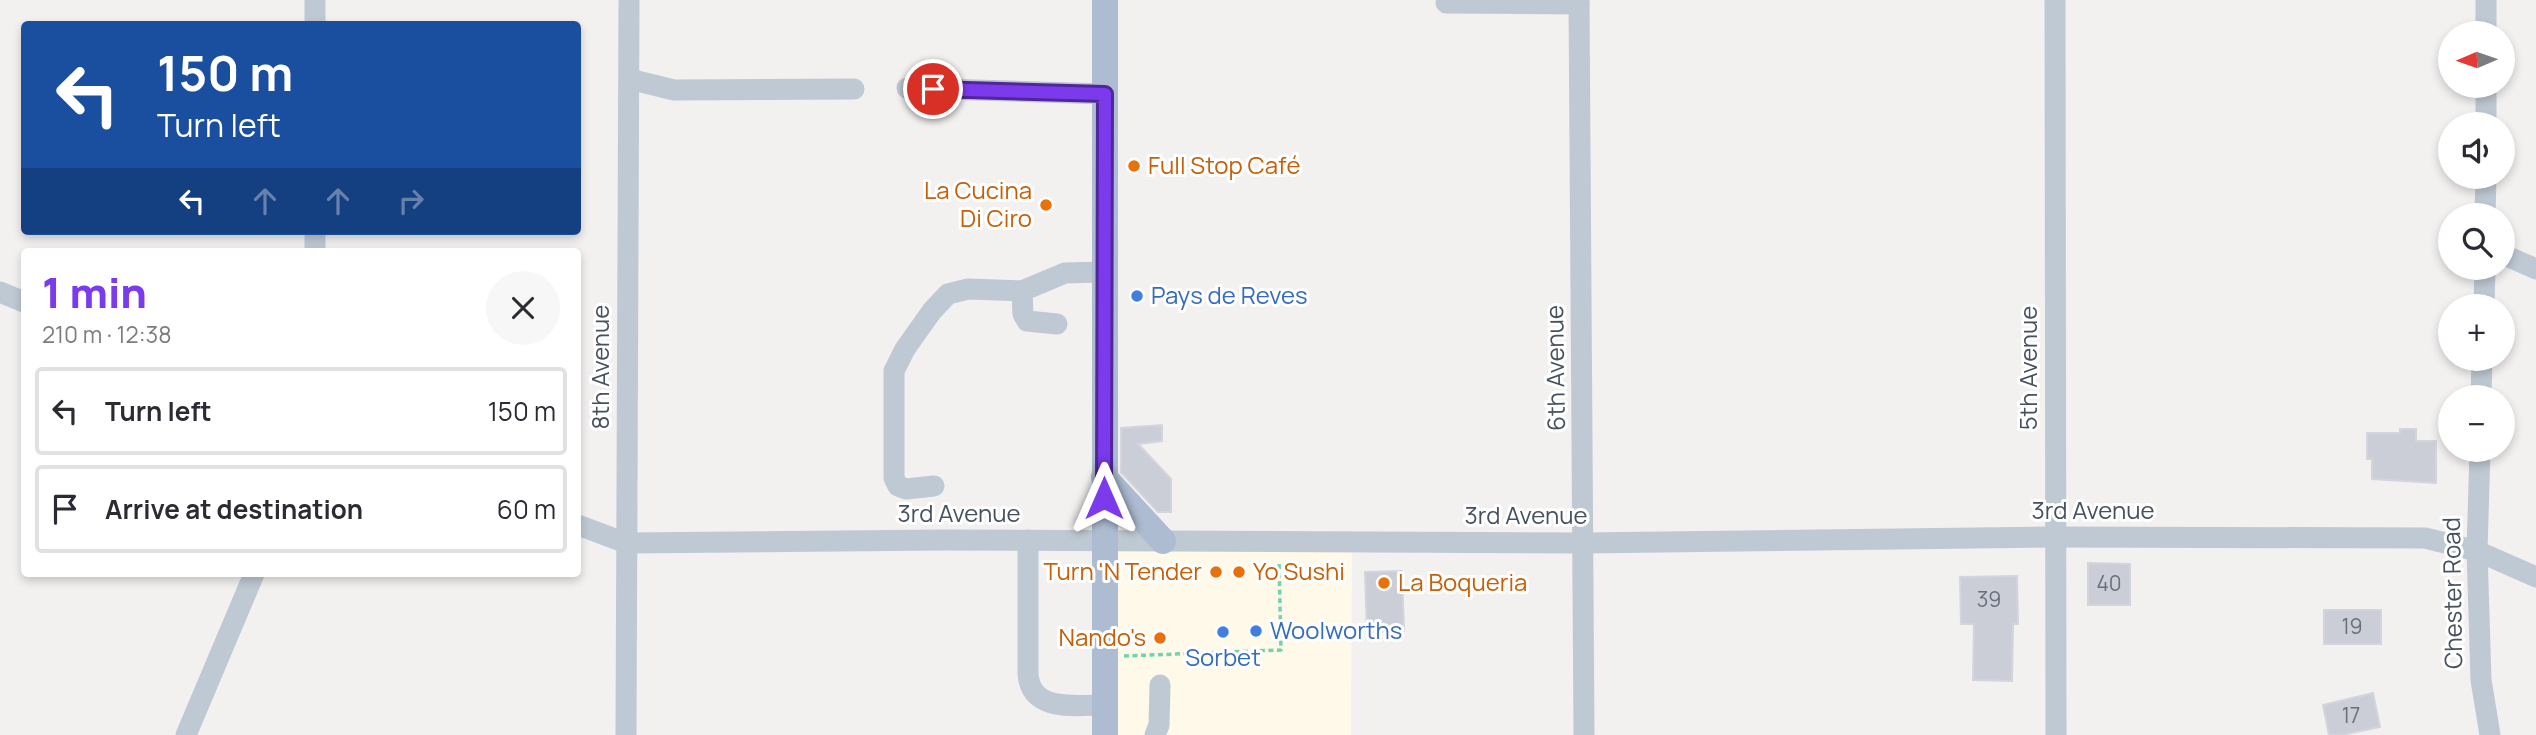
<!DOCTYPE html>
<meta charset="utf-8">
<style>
:root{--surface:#fff;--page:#f7f7f7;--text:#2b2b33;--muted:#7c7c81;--line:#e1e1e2;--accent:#7c3aed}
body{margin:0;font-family:Manrope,sans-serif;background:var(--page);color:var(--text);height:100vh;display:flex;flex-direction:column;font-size:26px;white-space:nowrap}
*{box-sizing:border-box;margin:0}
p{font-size:23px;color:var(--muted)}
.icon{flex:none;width:38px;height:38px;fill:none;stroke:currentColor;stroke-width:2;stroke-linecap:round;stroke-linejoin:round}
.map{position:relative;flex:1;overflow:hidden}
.side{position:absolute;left:21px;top:248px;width:560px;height:329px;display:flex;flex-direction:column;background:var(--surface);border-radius:7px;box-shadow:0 4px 10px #0003}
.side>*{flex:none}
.top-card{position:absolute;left:21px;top:21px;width:560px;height:214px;border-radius:7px;box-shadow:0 4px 10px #0003;background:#1a4fa0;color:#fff;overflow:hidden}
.needle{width:46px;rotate:268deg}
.buttons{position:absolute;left:2438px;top:21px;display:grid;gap:14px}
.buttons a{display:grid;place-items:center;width:77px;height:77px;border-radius:50%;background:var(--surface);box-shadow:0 4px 10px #0003;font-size:35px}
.pin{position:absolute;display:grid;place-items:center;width:60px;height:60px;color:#fff;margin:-30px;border:4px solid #fff;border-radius:50%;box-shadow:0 2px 7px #0007}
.me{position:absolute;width:77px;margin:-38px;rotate:0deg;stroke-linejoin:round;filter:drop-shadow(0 0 5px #0008)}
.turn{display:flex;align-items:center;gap:24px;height:147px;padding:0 21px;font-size:32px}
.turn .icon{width:91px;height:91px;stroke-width:2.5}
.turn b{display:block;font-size:49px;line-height:60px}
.lanes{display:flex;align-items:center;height:66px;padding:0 21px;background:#0003;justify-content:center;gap:35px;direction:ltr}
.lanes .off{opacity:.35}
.round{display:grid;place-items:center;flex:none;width:74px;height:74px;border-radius:37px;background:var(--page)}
.overview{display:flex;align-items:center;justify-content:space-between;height:119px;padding:0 21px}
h1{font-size:42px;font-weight:800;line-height:52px;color:var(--accent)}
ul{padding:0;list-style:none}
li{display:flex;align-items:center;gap:21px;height:88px;margin:0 14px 10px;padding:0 7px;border:4px solid var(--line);border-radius:7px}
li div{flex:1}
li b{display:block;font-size:26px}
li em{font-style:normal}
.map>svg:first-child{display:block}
.commercial{fill:#fef9e9}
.building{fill:#cbced6;stroke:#d3d5dc;stroke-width:2}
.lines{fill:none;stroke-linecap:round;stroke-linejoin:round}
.path{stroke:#70d4ac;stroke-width:3.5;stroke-dasharray:5 3.5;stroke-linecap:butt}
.minor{stroke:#bfc9d3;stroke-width:21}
.major{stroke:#adbcd1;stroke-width:26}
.route-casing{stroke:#51269a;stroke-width:18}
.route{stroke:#7c3aed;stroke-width:12}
.food-dot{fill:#e8710a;stroke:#fff;stroke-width:2.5}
.shop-dot{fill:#3f7fe0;stroke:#fff;stroke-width:2.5}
.labels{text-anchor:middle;stroke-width:6;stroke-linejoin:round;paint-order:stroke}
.number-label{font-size:21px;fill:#67707d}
.food-label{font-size:24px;fill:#c56008;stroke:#fff;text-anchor:start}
.shop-label{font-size:24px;fill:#366cbe;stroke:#fff;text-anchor:start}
.street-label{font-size:24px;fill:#46515f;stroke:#fff}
</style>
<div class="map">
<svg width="2536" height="735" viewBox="0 0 2536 735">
<rect width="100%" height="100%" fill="#f3f0f0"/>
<polygon class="commercial" points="1112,547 1352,548 1351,735 1114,735"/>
<g class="building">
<polygon points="1162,425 1162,441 1138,444 1171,479 1171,512 1158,512 1121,472 1121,428"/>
<polygon points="2400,429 2416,429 2416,441 2436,441 2436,483 2372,479 2372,459 2367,459 2367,433 2400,433"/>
<polygon points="2088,563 2130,564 2130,605 2088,605"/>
<polygon points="1402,571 1404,631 1367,632 1365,572"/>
<polygon points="2017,576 2018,624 2013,624 2012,681 1973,680 1974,624 1961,624 1960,577"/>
<rect x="2324" y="610" width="57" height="34"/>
<polygon points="2373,693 2380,727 2342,735 2329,735 2323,705"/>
</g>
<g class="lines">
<polyline class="path" points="1124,656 1281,650 1279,561"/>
<g class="minor">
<polyline points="1579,0 1584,735"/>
<polyline points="2055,0 2056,735"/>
<polyline points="1446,3 1579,4"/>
<polyline points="315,24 315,0"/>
<polyline points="2486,33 2486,0"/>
<polyline points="629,79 674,90 854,89"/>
<polyline points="907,88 1105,94"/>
<polyline points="2486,124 2486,86"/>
<polyline points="2485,215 2486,177"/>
<polyline points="315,252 315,231"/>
<polyline points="2502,254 2536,269"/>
<polyline points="1022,291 1023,314 1027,321 1057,324"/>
<polyline points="0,292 24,302"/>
<polyline points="2484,306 2485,268"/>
<polyline points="2481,397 2482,359"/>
<polyline points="2480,450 2477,551 2481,680 2490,735"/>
<polyline points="934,486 906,489 898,486 894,478 894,371 905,349 932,311 948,294 968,289 1022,291 1065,273 1104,272"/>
<polyline points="578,525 626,543 944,540 1584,543 2055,537 2425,538 2477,551 2536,577"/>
<path d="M1028,540V674C1031,713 1076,705 1105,705"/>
<polyline points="186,735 254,574"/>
<polyline points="626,735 629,0"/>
<polyline points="1155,735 1159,725 1160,685"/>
</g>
<g class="major">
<polyline points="1104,477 1163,541"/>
<polyline points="1105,735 1105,0"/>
</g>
</g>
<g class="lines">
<defs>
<polyline id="route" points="933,89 1105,94 1104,498"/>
</defs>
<use href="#route" class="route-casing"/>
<use href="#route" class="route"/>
</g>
<g class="food-dot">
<circle cx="1134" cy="166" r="7"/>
<circle cx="1046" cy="205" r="7"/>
<circle cx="1216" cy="572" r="7"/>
<circle cx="1239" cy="572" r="7"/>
<circle cx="1384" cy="583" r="7"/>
<circle cx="1160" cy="638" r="7"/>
</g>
<g class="shop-dot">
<circle cx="1137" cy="296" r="7"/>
<circle cx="1256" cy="631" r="7"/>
<circle cx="1223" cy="632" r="7"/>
</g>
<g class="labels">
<g class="number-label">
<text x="2109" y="591">40</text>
<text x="1989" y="607">39</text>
<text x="2352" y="634">19</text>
<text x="2351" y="723">17</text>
</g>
<g class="food-label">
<text x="1148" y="174">Full Stop Café</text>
<text x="1032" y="199" text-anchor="end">La Cucina<tspan x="1032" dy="28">Di Ciro</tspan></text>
<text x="1202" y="580" text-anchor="end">Turn 'N Tender</text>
<text x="1253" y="580">Yo Sushi</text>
<text x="1398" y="591">La Boqueria</text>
<text x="1146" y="646" text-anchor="end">Nando's</text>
</g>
<g class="shop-label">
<text x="1151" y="304">Pays de Reves</text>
<text x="1270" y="639">Woolworths</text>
<text x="1223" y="666" text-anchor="middle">Sorbet</text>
</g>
<g class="street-label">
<text transform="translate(601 367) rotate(-90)" y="8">8th Avenue</text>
<text transform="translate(1556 368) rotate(-91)" y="8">6th Avenue</text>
<text transform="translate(2029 368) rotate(-90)" y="8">5th Avenue</text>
<text x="2093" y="519">3rd Avenue</text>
<text x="959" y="522">3rd Avenue</text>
<text x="1526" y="524">3rd Avenue</text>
<text transform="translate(2453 593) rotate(-91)" y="8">Chester Road</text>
</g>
</g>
</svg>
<div class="buttons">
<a><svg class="needle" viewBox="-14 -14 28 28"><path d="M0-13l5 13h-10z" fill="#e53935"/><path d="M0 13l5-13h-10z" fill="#7c7c81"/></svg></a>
<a><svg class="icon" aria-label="sound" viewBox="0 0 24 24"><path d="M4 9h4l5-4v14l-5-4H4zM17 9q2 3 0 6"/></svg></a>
<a><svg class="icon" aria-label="search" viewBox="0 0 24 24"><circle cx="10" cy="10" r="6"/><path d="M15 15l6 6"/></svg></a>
<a>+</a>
<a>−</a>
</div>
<div class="pin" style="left:933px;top:89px;background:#d93025"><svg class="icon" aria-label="arrive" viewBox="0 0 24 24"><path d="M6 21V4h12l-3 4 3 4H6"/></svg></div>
<svg class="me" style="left:1104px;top:498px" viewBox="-20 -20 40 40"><path d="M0-17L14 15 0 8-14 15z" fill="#7c3aed" stroke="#fff" stroke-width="4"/></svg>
<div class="top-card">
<div class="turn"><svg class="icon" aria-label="left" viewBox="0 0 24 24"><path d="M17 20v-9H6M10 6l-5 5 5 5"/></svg><div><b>150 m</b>Turn left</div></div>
<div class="lanes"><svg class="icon" aria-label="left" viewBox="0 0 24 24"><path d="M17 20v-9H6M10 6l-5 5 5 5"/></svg><svg class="icon off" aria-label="ahead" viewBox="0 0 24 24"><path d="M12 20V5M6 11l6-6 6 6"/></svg><svg class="icon off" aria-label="ahead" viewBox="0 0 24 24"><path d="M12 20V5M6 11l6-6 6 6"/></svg><svg class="icon off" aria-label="right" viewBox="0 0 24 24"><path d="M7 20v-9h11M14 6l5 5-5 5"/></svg></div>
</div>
<section class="side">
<div class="overview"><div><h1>1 min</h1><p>210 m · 12:38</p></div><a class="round"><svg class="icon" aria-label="close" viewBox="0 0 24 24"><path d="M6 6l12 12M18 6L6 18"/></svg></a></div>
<ul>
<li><svg class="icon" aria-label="left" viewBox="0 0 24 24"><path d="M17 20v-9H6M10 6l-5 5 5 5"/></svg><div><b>Turn left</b></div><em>150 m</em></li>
<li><svg class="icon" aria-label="arrive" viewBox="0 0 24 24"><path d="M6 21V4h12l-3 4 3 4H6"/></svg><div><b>Arrive at destination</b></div><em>60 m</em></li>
</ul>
</section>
</div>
